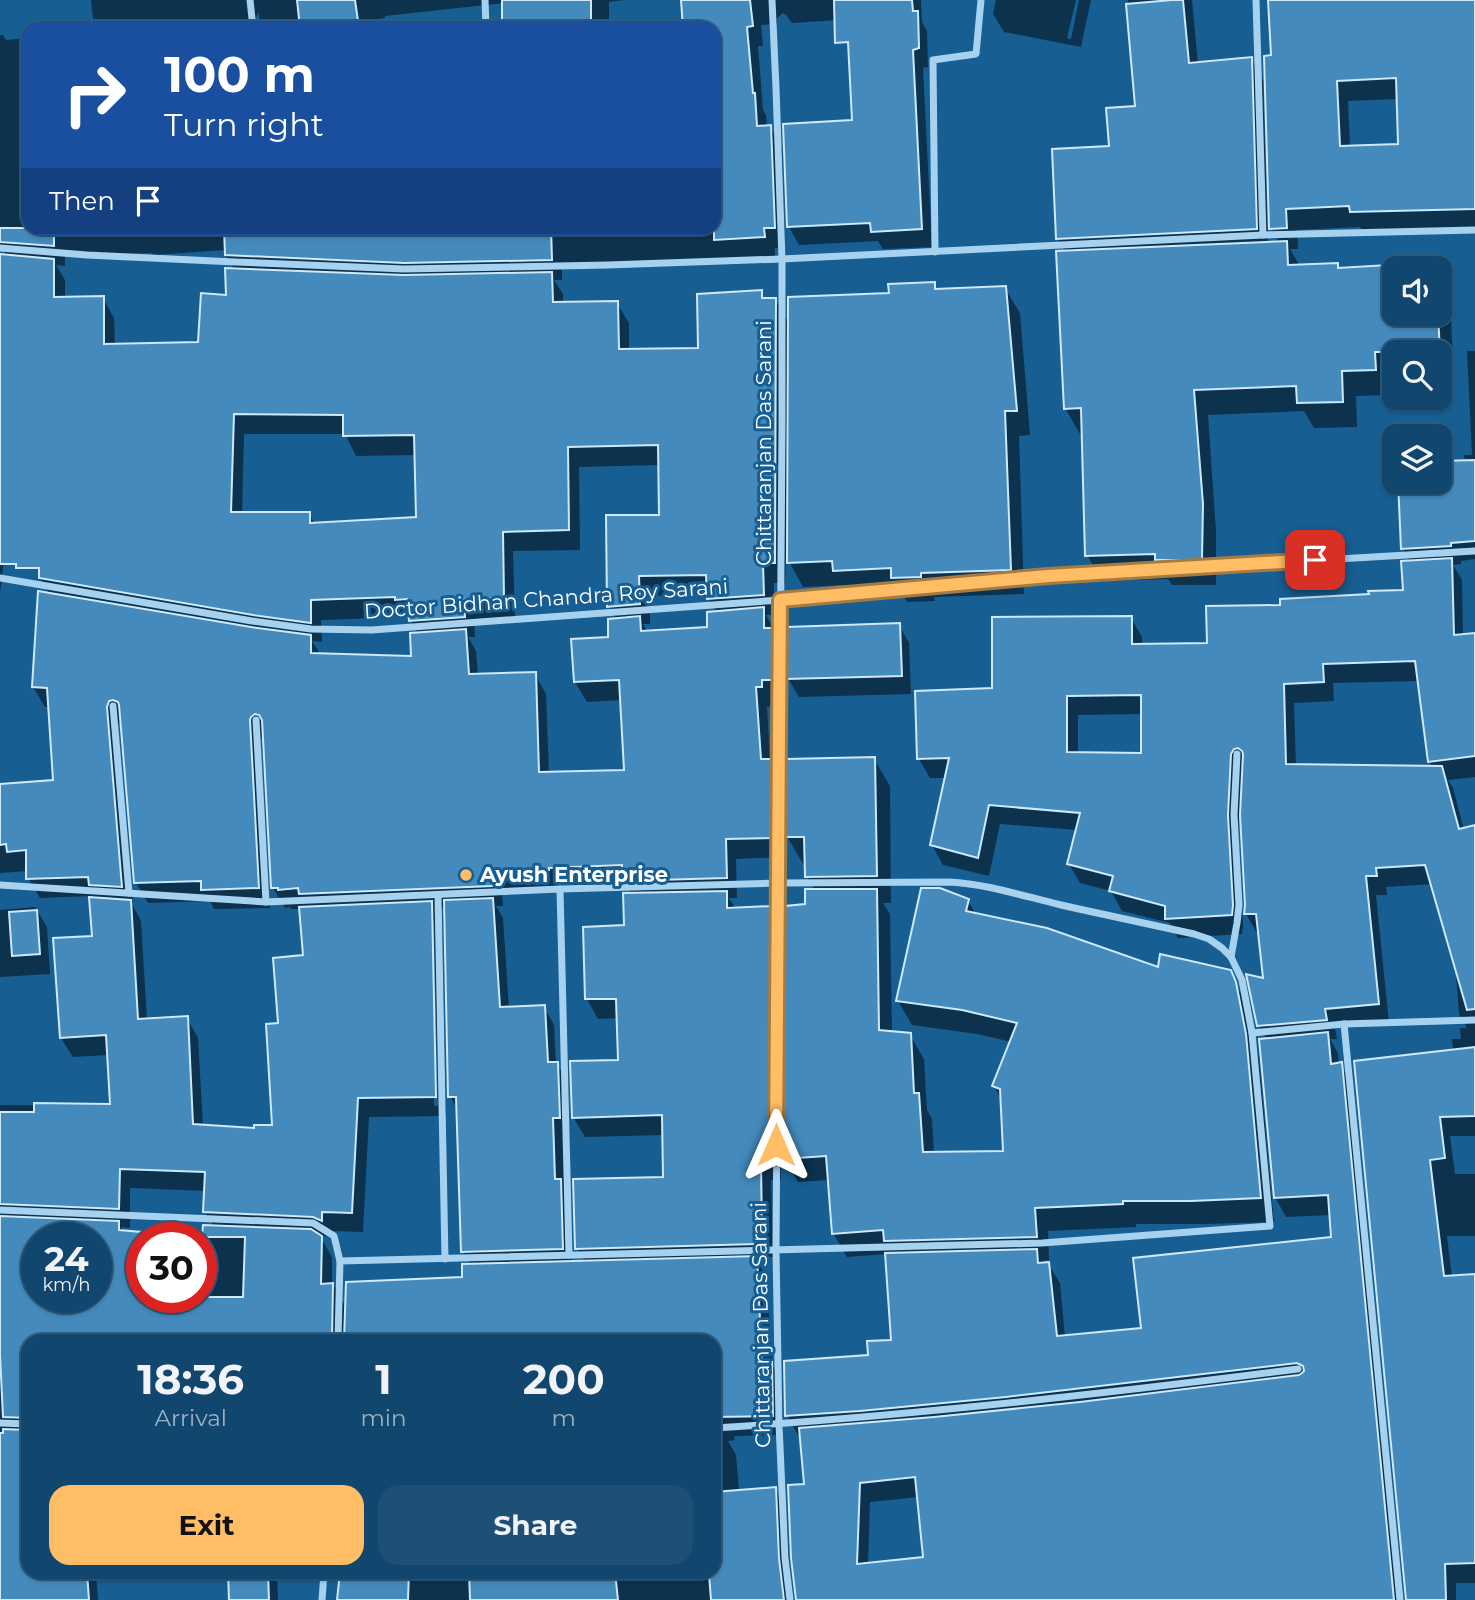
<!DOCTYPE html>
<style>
:root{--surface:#11466e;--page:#1e5076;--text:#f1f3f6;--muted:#9cb1c2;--line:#305e81;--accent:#ffbd65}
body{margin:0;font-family:Montserrat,sans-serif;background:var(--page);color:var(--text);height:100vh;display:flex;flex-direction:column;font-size:26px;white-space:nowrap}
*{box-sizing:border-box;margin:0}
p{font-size:23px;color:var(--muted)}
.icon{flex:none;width:38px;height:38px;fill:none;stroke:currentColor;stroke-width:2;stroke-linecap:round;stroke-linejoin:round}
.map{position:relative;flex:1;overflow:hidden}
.drawer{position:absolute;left:21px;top:1334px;width:700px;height:245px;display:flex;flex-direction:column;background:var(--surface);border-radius:21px;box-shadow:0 2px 5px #0004,0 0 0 2px var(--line)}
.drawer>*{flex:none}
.hud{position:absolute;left:21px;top:21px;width:700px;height:214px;border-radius:21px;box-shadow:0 2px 5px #0004,0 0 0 2px var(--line);background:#1a4fa0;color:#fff;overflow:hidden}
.buttons{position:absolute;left:1382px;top:256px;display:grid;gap:14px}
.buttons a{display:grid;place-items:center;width:70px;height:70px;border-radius:14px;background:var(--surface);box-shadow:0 2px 5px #0004,0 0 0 2px var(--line);font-size:35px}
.speed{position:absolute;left:21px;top:1222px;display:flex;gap:14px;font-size:35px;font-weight:700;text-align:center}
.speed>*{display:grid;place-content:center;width:91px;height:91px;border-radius:50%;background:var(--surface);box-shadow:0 2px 5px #0004,0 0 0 2px var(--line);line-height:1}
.speed small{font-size:18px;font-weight:400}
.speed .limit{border:10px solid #d22;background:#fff;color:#111}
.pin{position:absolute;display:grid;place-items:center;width:60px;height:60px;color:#fff;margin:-30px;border-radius:14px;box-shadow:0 4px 10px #0006}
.me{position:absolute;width:77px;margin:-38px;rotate:0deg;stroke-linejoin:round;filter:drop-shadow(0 0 5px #0008)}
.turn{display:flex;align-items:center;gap:24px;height:147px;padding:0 28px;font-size:32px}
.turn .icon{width:91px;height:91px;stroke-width:2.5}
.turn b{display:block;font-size:49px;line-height:60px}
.then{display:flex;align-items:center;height:66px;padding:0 28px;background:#0003;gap:14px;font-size:26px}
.eta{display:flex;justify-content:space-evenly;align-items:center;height:119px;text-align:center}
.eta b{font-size:42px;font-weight:700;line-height:49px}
.primary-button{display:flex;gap:14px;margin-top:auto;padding:14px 28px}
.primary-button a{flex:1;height:80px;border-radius:21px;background:var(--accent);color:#111;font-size:28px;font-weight:700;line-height:80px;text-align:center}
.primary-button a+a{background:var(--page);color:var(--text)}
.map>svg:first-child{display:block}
.shadow{fill:#0007;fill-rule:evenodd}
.building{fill:#448abc;stroke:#cde9fb;stroke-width:2;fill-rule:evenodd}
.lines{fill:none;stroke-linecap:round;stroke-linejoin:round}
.minor{stroke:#a6d2f0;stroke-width:7}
.route-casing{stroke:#a67b42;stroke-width:18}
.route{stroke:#ffbd65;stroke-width:12}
.poi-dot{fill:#ffbd65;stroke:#175e93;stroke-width:2.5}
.labels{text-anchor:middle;stroke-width:6;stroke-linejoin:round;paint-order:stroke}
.street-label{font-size:21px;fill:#fff;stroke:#175e93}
.poi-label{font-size:21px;font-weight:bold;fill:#fff;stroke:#175e93;text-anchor:start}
</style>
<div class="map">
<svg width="1475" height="1600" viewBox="0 0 1475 1600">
<rect width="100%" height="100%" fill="#175e93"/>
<g class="shadow">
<polygon points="91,0 624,0 609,2 609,28 503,28 504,3 385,16 385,18 366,21 367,28 260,28 259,12 254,21 255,28 94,28"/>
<path d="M683,0H855V19L792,23L786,15L783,13L777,18V24L761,25L763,46H758L763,110L766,115L767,127H770L782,147L785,247L775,248V257L562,267V280H554L563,294V304L617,303L629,323V351L699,349L761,292L765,300L775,299L790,325L890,295L934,284L938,291L1005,288L1020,313L1030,435L1019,436L1024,594L934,597L935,601L907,602L902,593L849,596L843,585L803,587L786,556L785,583H774V615H766L788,655L899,625L909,643L911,694L799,697L785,673V699L772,700V706L767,707L770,761H772L787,787L874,759L890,786L891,903H883L890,914L892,1033L910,1035L924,1059L927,1110L932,1119L934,1154L1005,1153L1002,1101L994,1086L1012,1042L977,1034L912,1025L898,1001L968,900L976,915L1159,969L1229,972L1249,1008L1259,1059L1274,1222L1206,1224H1136V1227L1048,1231L1049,1260L1042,1261L1044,1264H1048L1060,1283L1065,1337L1142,1330L1332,1239L1331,1215L1286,1217L1275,1197L1267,1039L1259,1026L1265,980L1260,933H1257L1246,914L1247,905L1242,814H1239L1238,836L1243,926L1242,934L1178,938L1170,923L1122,911L1111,891L1080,883L1069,864L1078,830L1000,824L989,876L943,865L932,845L946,778H930L919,759L993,690L1131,618L1142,637V646L1209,645L1282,607L1405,592L1411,563L1403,549L1440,481L1465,462L1464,455H1472L1467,351H1475V559L1461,561V564L1453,565L1462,580L1463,636L1475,635V777L1448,780L1453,788L1464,830L1475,827V1136H1450L1455,1174H1475V1236H1447L1452,1277L1475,1276V1583H1456V1600H1408L1356,1063L1453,1051L1452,1039H1461L1460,1028H1467L1459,1014L1455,962L1433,884L1386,887L1387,895H1376L1389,1023L1335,1028L1337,1039H1330L1338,1053L1339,1064L1352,1084L1402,1600H798L806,1486L801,1435H798L787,1415L893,1342L887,1254L847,1257L833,1233L830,1180L798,1182L781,1153V1179L771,1180L773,1257H767V1264H759L767,1278L772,1365L782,1383L783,1435L734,1436L735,1440L728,1441L736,1455L739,1491L775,1488L786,1508L792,1600H339L342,1572H714V1340H28V1572H96L98,1600H0V1101V1105L111,1106L109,1055L73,1057L61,1038L94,938L91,896L40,898L28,878V871L0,873V786L55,782L50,707H45L33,687L50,595L40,578L47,479L14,476L0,593V252L2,256H7L0,245V35H3L6,40L28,38V228H714V28H685ZM226,250V255L235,270L228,296L200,343L115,346L114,318L103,298H65V280L56,265L65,266V255L152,253L153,255ZM244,434H345L356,456L416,455L418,519L315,524L309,514H242ZM660,465L661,516L609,606L617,620L610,638L573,640L575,682L587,702L622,700L626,772L549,774L546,694L535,674L478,676L476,651L468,637H475L474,619L515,618L513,551L580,550L579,467ZM708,594L709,599L717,613L709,629L648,633L643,624H650V596ZM407,617L410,619L418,634L413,658L321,655L312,641L322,642L321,620ZM1419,681L1429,761L1433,768L1296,766L1294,703L1334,701L1333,683ZM1143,714V755L1078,754V715ZM122,721L136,883L148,903L210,901L214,909L270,908L260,741L264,730L273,888L285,908L290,907L291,909H301L305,957L280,1024L274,1127L256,1130L203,1126L198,1038L187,1018L147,1020L141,921L133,906L117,728L119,723ZM784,831L803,864H806L807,876L815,891L807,905L786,934L771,908L736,909L729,898H737L736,859L783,857ZM627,885L632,895L626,927L587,999L598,1019L618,1018L619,1061L573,1117L585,1137L664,1135L665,1179L577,1248L585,1263H572L568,1082L556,1063L554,1025L544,1007L509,1008L503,918L496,906H503L502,892ZM446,908L450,1096L458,1111L463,1251L471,1265L464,1279L347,1309L332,1283V1257L320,1236H326L332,1239V1231L363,1232L369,1117L446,1116L442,922L434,909ZM431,920H434L438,1106H434ZM130,1188L206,1191L205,1212L214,1227L204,1226V1239L201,1238V1297H142V1237H186L124,1232L121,1227L130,1228ZM37,1237H96V1297H37ZM919,1497L925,1558L868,1564L870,1502Z"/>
<polygon points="880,0 921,0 921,1 922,22 927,31 928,67 923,68 932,247 883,249 878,241 799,245 789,227 854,122"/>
<polygon points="996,0 1076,0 1067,38 1071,39 1079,0 1091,0 1081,47 1004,32 993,14"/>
<path d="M1128,0H1192L1198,64L1251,59L1263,80L1268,243H1279L1271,228L1273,57L1269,0H1475V229L1364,233L1360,227L1297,230L1298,249H1290L1300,266L1337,265L1339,270L1387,267L1390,273L1395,313H1440V279L1450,297L1454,380L1440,381V352H1395V382H1389V395L1356,396L1357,427L1314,428L1304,411L1208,415L1216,531V585H1172L1168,579L1102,581L1087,555L1084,433L1080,434L1065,408L1066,253L1058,239L1111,148L1137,108ZM1398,99L1400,145L1350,147L1348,101Z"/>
<polygon points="35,907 47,927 50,974 0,977 0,910"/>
<polygon points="230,1572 277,1572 278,1600 231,1600"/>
</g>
<g class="building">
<polygon points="297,0 355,0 359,28 300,28"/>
<rect x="502" y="0" width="89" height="28"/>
<polygon points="681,0 750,0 753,26 747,27 753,93 755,93 757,126 771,125 775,228 764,228 765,237 714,240 714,28 683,28"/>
<polygon points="834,0 912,0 913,11 918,11 919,48 913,50 922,229 871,232 870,223 787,227 783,124 852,120 848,42 835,43"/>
<polygon points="1172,0 1183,0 1189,63 1252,57 1257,229 1056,239 1052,149 1109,146 1106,108 1135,106 1126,4"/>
<path d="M1268,0H1475V209L1350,212L1349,206L1286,209L1287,228L1269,229L1264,56L1271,55ZM1396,78L1398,144L1340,146L1337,81Z"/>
<polygon points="0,228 54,228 54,246 0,242"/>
<polygon points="224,228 551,228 552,260 404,263 225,255"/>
<polygon points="1287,241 1288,265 1338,263 1338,268 1388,265 1388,272 1395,271 1395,313 1438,313 1440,352 1375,352 1376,370 1342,371 1343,402 1297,403 1296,386 1194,390 1203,504 1202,560 1155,560 1155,554 1085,556 1081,408 1064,409 1056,251"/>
<path d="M0,254L54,259V297L104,296V344L198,342L201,293L226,295L225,268L404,275L552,272L553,302L618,301L619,349L698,348L697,294L762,290V298H776L775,563H763L764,595L707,599L706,575L639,576L640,604L607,607L606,515H659L658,445L568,447L569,530L503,532L504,598L464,599L465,617L409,621L407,599L395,600V597L311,600V623L253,615L39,578V568H16V564H0ZM234,414L343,415V436L414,435L416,517L310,523V512H231Z"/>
<polygon points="935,282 935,289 1006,286 1017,411 1005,411 1011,570 921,573 921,577 891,578 891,568 833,571 832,561 787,563 788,297 889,293 888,284"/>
<polygon points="1475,460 1475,541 1451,543 1451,546 1401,549 1398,481 1440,481 1440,461"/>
<path d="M1452,558L1454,635L1475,633V756L1428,762L1415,661L1323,664L1324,682L1284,684L1286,764L1442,766L1459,829L1475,825V1009L1467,1010L1425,865L1376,868L1377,876H1366L1379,1004L1325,1009L1327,1020L1257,1026L1246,974L1263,978L1256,914H1244L1245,905L1240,815L1243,754L1242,751L1238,748L1234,749L1231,754L1228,815L1233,905L1232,915L1165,919V906L1109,891L1113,876L1067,864L1080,813L989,805L978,858L930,845L949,758L917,759L915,691L992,688V617L1132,616V644L1207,643L1206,606L1280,605V599L1369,594L1368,591L1403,590L1401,561ZM1141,695V753L1067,752V696Z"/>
<polygon points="38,591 251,627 311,635 311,653 411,656 410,633 466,629 469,674 536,672 539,772 624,770 619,680 574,682 571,639 608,637 608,619 640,616 641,631 707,627 707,612 764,607 764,628 774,628 774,680 762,680 762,687 756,687 761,759 773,759 773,838 726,839 727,878 622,881 622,865 549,868 549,870 491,872 492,886 299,894 298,888 278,890 278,888 271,888 262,720 259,715 255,714 251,717 250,720 259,888 201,890 201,881 134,883 119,705 118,702 113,700 109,701 107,707 122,887 89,885 88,877 26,879 26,850 7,852 6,844 0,845 0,784 53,780 47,688 32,687"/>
<polygon points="900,623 902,676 786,679 787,627"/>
<polygon points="875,757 877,876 805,877 804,837 785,837 786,759"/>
<polygon points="921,888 940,888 969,899 966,911 1047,928 1158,967 1160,954 1231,970 1236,982 1246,1034 1261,1198 1191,1201 1123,1201 1123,1204 1035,1208 1037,1237 884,1241 883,1230 832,1234 826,1156 783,1159 785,906 805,904 805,889 877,889 879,1030 911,1033 914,1093 919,1093 923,1152 1003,1151 1000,1089 992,1086 1017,1023 962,1010 896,1001"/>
<polygon points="727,891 727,908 772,906 771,1160 761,1160 762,1237 756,1237 757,1244 575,1249 573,1179 663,1177 662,1115 572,1118 570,1061 618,1060 616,999 585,999 583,927 624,925 623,893"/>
<polygon points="89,897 131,900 138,1019 188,1016 193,1124 254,1128 254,1125 272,1125 266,1024 278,1023 273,958 303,955 299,907 432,901 436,1097 358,1098 352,1213 322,1212 322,1221 313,1217 203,1212 205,1172 120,1169 119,1209 0,1204 0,1112 34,1112 34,1103 110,1104 106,1035 60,1038 53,938 92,936"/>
<polygon points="493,898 500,1007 545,1005 548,1062 558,1062 560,1118 553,1118 555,1179 561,1179 563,1249 461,1252 456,1097 448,1097 444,900"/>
<polygon points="37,910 40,954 12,956 9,912"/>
<path d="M1328,1032L1331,1064L1342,1062L1394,1600H796L791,1558L788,1485L804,1484L799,1428L934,1417L1080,1402L1299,1375L1302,1373L1304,1371L1303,1366L1297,1363L1006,1397L860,1411L785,1416L784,1361L868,1355L867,1341L891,1340L885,1253L1037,1249L1038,1263L1049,1262L1057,1336L1141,1328L1133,1258L1331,1237L1328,1195L1274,1198L1259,1039ZM915,1477L923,1557L857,1564L860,1483Z"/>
<polygon points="1475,1047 1475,1116 1440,1117 1445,1158 1430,1160 1444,1276 1475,1274 1475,1563 1445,1564 1446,1600 1406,1600 1354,1061"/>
<path d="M0,1216L119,1221V1230L142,1232V1297H243L245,1237H202L203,1225L311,1229L322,1236L321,1284L333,1283L332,1340H28V1418L3,1417L0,1355ZM37,1237H96V1297H37Z"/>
<polygon points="757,1256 762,1362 772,1362 773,1416 714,1417 714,1340 691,1340 691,1338 617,1340 344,1340 346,1282 462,1277 462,1264"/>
<polygon points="3,1429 28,1430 28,1451 24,1451 28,1525 28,1572 87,1572 89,1600 0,1600 0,1433 3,1433"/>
<polygon points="776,1487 779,1558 784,1600 711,1600 709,1574 714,1574 714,1492"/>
<polygon points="228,1572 268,1572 269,1600 229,1600"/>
<polygon points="340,1572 409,1572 408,1600 337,1600"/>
<polygon points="469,1572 527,1572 528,1579 615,1572 618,1600 470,1600"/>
</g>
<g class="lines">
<g class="minor">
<polyline points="250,0 253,28"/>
<polyline points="485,0 486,28"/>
<polyline points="772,0 776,88 782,259 782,427 776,1250 779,1424 785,1558 790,1600"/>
<polyline points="1256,0 1263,235"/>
<polyline points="0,248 87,255 235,262 404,269 608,265 782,259 1263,235 1475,230"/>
<polyline points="935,252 933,60 976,54 981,0"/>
<polyline points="0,578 252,621 311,629 372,630 780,600 1048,576 1475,551"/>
<polyline points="113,706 129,893"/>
<polyline points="256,720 266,902"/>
<path d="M0,885L266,902L560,889L778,883L949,882C988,884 1023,896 1061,905C1105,915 1149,924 1194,934L1209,939L1222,948L1231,957L1242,980L1252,1033L1270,1226L1042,1243L340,1261"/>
<polyline points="560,889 569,1255"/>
<polyline points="438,895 445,1259"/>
<polyline points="1231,957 1237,923 1239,905 1234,815 1237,754"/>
<polyline points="1344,1024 1400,1600"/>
<polyline points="1252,1033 1344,1024 1475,1020"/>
<polyline points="0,1210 313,1223 334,1236 340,1261 338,1340"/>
<polyline points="0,1423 28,1424"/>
<path d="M714,1428C909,1416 1104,1394 1298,1369"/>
<polyline points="322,1600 324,1572"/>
</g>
</g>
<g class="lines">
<defs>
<polyline id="route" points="776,1145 780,600 1048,576 1315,560"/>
</defs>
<use href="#route" class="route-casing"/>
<use href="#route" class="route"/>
</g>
<circle class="poi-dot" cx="466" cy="875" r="7"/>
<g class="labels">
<g class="street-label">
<text transform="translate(764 443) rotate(-90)" y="7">Chittaranjan Das Sarani</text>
<text transform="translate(546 599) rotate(-4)" y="7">Doctor Bidhan Chandra Roy Sarani</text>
<text transform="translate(761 1325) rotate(-91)" y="7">Chittaranjan Das Sarani</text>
</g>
<g class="poi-label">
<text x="480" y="882">Ayush Enterprise</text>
</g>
</g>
</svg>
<div class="buttons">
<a><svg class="icon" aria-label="sound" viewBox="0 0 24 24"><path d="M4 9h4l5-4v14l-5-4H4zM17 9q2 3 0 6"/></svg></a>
<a><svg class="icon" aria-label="search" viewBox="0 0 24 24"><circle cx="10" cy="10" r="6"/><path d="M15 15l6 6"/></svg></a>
<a><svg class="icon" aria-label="layers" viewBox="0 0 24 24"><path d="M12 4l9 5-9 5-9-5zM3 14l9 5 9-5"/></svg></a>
</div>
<div class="speed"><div>24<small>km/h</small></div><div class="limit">30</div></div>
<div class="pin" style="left:1315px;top:560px;background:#d93025"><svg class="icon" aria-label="arrive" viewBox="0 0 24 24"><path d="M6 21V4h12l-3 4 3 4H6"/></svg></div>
<svg class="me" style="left:776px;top:1145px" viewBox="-20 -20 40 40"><path d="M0-17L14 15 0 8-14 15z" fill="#ffbd65" stroke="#fff" stroke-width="4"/></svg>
<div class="hud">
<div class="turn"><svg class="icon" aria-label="right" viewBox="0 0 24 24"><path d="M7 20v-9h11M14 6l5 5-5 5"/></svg><div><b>100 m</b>Turn right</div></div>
<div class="then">Then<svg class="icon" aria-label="arrive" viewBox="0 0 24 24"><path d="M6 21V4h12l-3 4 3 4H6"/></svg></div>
</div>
<section class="drawer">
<div class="eta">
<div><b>18:36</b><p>Arrival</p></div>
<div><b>1</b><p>min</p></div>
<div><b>200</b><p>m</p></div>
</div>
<div class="primary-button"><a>Exit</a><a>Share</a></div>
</section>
</div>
